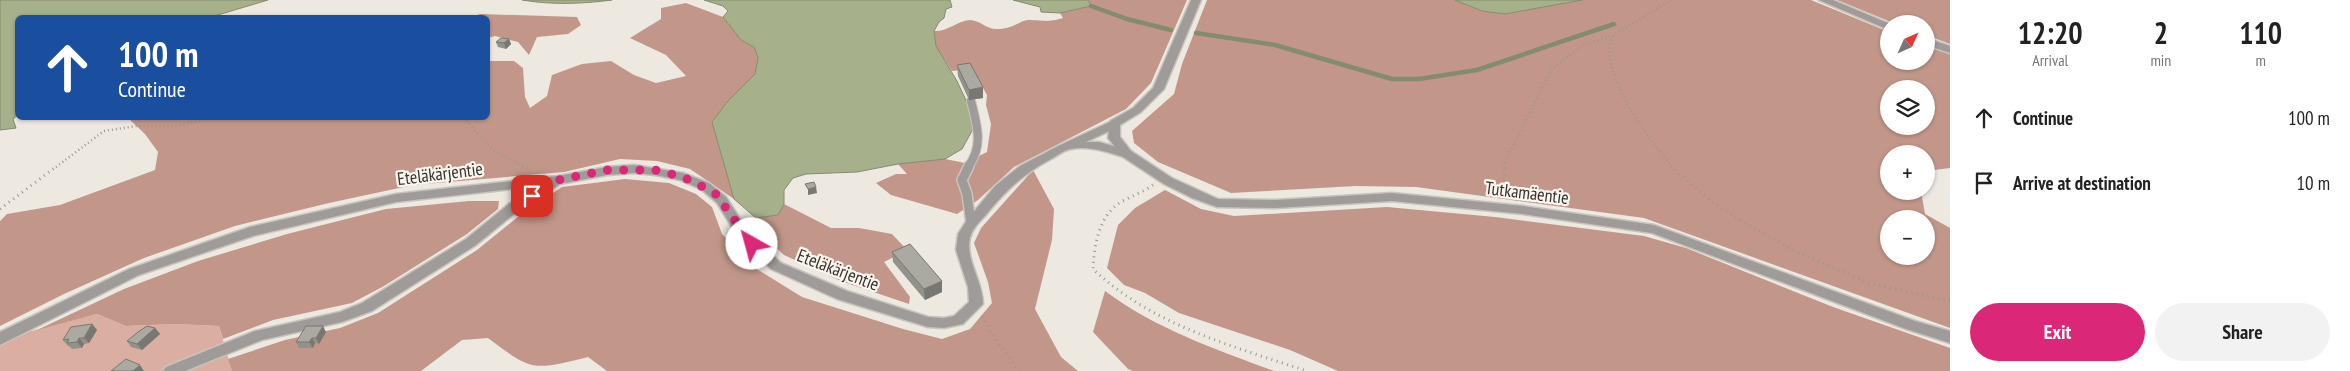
<!DOCTYPE html>
<meta charset="utf-8">
<style>
:root{--surface:#fff;--page:#f2f2f2;--text:#222;--muted:#767676;--accent:#db2777}
body{margin:0;font-family:"PT Sans Narrow",sans-serif;background:var(--page);color:var(--text);height:100vh;display:flex;flex-direction:column;font-size:19px;white-space:nowrap}
*{box-sizing:border-box;margin:0}
p{font-size:16px;color:var(--muted)}
.icon{flex:none;width:28px;height:28px;fill:none;stroke:currentColor;stroke-width:2;stroke-linecap:round;stroke-linejoin:round}
.map{position:relative;flex:1;overflow:hidden}
.sheet{display:flex;flex-direction:column;background:var(--surface);width:400px}
.sheet>*{flex:none}
.banner{position:absolute;left:15px;top:15px;width:475px;height:105px;border-radius:8px;box-shadow:0 1px 4px #0004;background:#1a4fa0;color:#fff;overflow:hidden}
.needle{width:32px;rotate:45deg}
.fabs{position:absolute;left:1880px;top:15px;display:grid;gap:10px}
.fabs a{display:grid;place-items:center;width:55px;height:55px;border-radius:50%;background:var(--surface);box-shadow:0 1px 4px #0004;font-size:25px}
.pin{position:absolute;display:grid;place-items:center;width:42px;height:42px;color:#fff;margin:-21px;border-radius:10px;box-shadow:0 2px 8px #0006}
.me{position:absolute;width:55px;margin:-28px;rotate:322deg;stroke-linejoin:round;filter:drop-shadow(0 0 4px #0008)}
.turn{display:flex;align-items:center;gap:18px;height:105px;padding:0 20px;font-size:22px}
.turn .icon{width:65px;height:65px;stroke-width:2.5}
.turn b{display:block;font-size:35px;line-height:42px}
.eta{display:flex;justify-content:space-evenly;align-items:center;height:85px;text-align:center}
.eta b{font-size:30px;font-weight:700;line-height:35px}
.action{display:flex;gap:10px;margin-top:auto;padding:10px 20px}
.action a{flex:1;height:58px;border-radius:30px;background:var(--accent);color:#fff;font-size:20px;font-weight:700;line-height:58px;text-align:center}
.action a+a{background:var(--page);color:var(--text)}
ul{padding:0;list-style:none}
li{display:flex;align-items:center;gap:15px;height:65px;padding:0 20px}
li div{flex:1}
li b{display:block;font-size:19px}
li em{font-style:normal}
main{display:flex;flex:1;min-height:0}
.map>svg:first-child{display:block}
.green{fill:#daafa1}
.forest{fill:#c29789;fill-rule:evenodd}
.water{fill:#a6b18b;stroke:#848b6f}
.lines{fill:none;stroke-linecap:round;stroke-linejoin:round}
.stream{stroke:#848b6f;stroke-width:4.5}
.service-far1-casing{stroke:#c8c4bd;stroke-width:10}
.service-casing{stroke:#c8c4bd;stroke-width:12}
.minor-casing{stroke:#c8c4bd;stroke-width:3}
.tertiary-casing{stroke:#c8c4bd;stroke-width:3}
.path-far1{stroke:#9b9791;stroke-width:2.5;stroke-dasharray:1 3;stroke-linecap:butt}
.path{stroke:#9b9791;stroke-width:3;stroke-dasharray:1 4.5;stroke-linecap:butt}
.service-far1{stroke:#9f9b99;stroke-width:8}
.service{stroke:#9f9b99;stroke-width:9}
.minor{fill:#9f9b99;fill-rule:evenodd}
.tertiary{fill:#9f9b99;fill-rule:evenodd}
.wall{fill:#93928a}
.shaded-wall{fill:#787771}
.building{fill:#abaaa1;stroke:#787771}
.route{stroke:#db2777;stroke-width:9;stroke-dasharray:0 16.2}
.labels{text-anchor:middle;stroke-width:4.5;stroke-linejoin:round;paint-order:stroke}
.street-label{font-size:18px;fill:#34322f;stroke:#faf5ed}
</style>
<main>
<div class="map">
<svg width="1950" height="371" viewBox="0 0 1950 371">
<rect width="100%" height="100%" fill="#ede8e0"/>
<polygon class="green" points="97,314 126,326 176,324 219,326 232,371 0,371 0,339"/>
<g class="forest">
<path d="M1088,0H1187L1151,83L1126,109L1014,167L978,200L957,214L891,195L876,183L896,174H907L898,164L945,159L965,163L987,152L991,124L986,105L987,95L972,69L952,71L936,47L934,31C948,32 956,21 970,20C979,20 987,29 995,29C1011,30 1019,21 1028,20C1044,20 1046,23 1063,18L1060,13L1091,6Z"/>
<path d="M1207,0H1455L1482,11L1505,14L1582,0H1811L1889,32V61H1926V46L1950,54V168L1926,171V154H1889V191H1921L1925,214L1950,228V328L1644,218L1416,187L1356,186L1231,193L1158,162L1134,143L1132,131L1174,94L1182,64ZM1889,89H1926V126H1889ZM1889,219H1926V256H1889Z"/>
<polygon points="1837,0 1950,0 1950,44 1926,35 1926,24 1896,24"/>
<polygon points="686,3 723,17 741,40 754,47 758,58 755,74 727,102 712,122 734,199 690,169 657,161 620,159 564,172 413,185 329,203 235,226 144,258 64,294 0,326 0,221 7,214 60,205 155,170 158,152 145,134 129,119 129,118 488,118 488,61 514,61 523,68 525,97 530,108 547,96 552,75 582,64 611,61 634,75 656,83 686,76 666,55 630,38 661,19 661,8"/>
<polygon points="480,14 577,17 581,25 568,34 537,37 529,55 518,42 495,36 488,38 488,18 467,18"/>
<path d="M1033,170L1054,209L1052,240L1035,309L1061,357L1078,371H607L588,357C532,371 532,371 488,338L462,340L421,371H232L228,359L285,340L340,328L378,313L477,250L524,212L562,187L625,179L669,183L696,194L712,207L722,234L755,268L802,297L903,329L942,339L970,329L992,303L988,282L974,243L981,228Z"/>
<polygon points="1165,190 1201,209 1234,216 1387,207 1495,217 1644,236 1686,248 1833,307 1950,348 1950,371 1338,371 1290,350 1179,313 1145,293 1124,285 1107,268 1118,225 1135,208"/>
<polygon points="469,201 499,201 498,209 467,234 384,286 352,303 273,320 223,339 219,326 176,324 126,326 97,314 37,330 124,289 198,261 287,234 386,209"/>
<polygon points="784,204 831,228 859,228 892,234 907,250 884,262 910,297 909,304 841,281 784,255 767,239 756,218 778,215"/>
<path d="M1105,291C1156,329 1215,349 1274,371H1133L1128,369L1093,332Z"/>
</g>
<g class="water">
<polygon points="0,0 268,0 211,17 18,18 18,115 13,119 16,128 0,130"/>
<path d="M522,0H612C581,4 552,5 522,0Z"/>
<polygon points="704,0 950,0 952,7 946,9 944,18 939,22 934,31 936,46 957,81 971,111 973,129 962,149 945,159 898,164 857,172 806,174 793,178 784,190 784,204 778,215 756,218 734,199 712,122 727,102 755,74 758,58 754,47 741,40 723,17 728,11 723,6"/>
<polygon points="1013,0 1088,0 1091,6 1060,13 1041,12 1040,7"/>
<polygon points="1455,0 1582,0 1505,14 1482,11"/>
</g>
<g class="lines">
<g class="stream">
<polyline points="1091,6 1127,19 1171,30"/>
<polyline points="1196,33 1275,45 1392,79 1419,79 1477,70 1614,24"/>
</g>
<defs>
<path id="service-far1" d="M968,167C984,146 977,125 971,101"/>
<polyline id="service" points="969,166 962,180 967,194 971,224"/>
<g id="minor">
<polygon points="1819,0 1833,0 1890,24 1889,30"/>
<polygon points="1926,38 1950,46 1950,53 1926,45"/>
<path d="M1114,120L1118,121L1120,124L1118,127L1086,142H1099L1131,151L1133,154L1131,157L1127,158C1110,153 1089,145 1071,149C1064,150 1057,156 1051,159C1023,174 1004,192 985,216C979,222 972,229 970,238C965,260 983,281 983,304L963,324L944,328L928,327L837,299L771,269L738,237L717,203L701,189L680,180L655,175L634,173L607,175L560,184L520,209L476,245L372,311L342,322L262,340L185,371H163L166,367L255,331L340,312L362,303L466,239L510,203L539,186L396,202L253,236L139,275L0,345V332L129,269L250,227L396,194L558,176L607,167L634,165L683,173L709,183L726,197L748,231L781,263L847,291L928,317L944,318L954,316L969,302L968,287L956,250L958,234L967,220L995,186L1020,166L1058,146Z"/>
</g>
<polygon id="tertiary" points="1191,0 1201,0 1164,89 1141,112 1120,125 1120,137 1131,151 1172,178 1218,199 1276,200 1392,193 1523,206 1654,225 1915,321 1950,331 1950,343 1906,329 1652,233 1523,214 1392,201 1276,208 1217,207 1192,198 1164,184 1123,157 1108,138 1110,121 1133,108 1153,88"/>
</defs>
<use href="#service-far1" class="service-far1-casing"/>
<use href="#service" class="service-casing"/>
<use href="#minor" class="minor-casing"/>
<use href="#tertiary" class="tertiary-casing"/>
<g class="path-far1">
<path d="M1671,0L1615,34C1591,63 1652,145 1673,167"/>
<polyline points="464,118 493,150 525,167"/>
<polyline points="56,167 104,131 136,126 177,126 211,118"/>
<polyline points="1504,167 1505,161 1552,69 1581,46 1612,36"/>
</g>
<g class="path">
<polyline points="522,166 532,170"/>
<polyline points="1671,166 1707,198 1736,218 1797,252 1869,283 1950,301"/>
<path d="M1153,185C1143,192 1132,196 1121,202C1099,215 1094,245 1093,269C1152,325 1232,346 1307,371"/>
<polyline points="1502,197 1505,166"/>
<polyline points="0,209 57,166"/>
<polyline points="982,316 990,331 1019,371"/>
</g>
<use href="#service-far1" class="service-far1"/>
<use href="#service" class="service"/>
<use href="#minor" class="minor"/>
<use href="#tertiary" class="tertiary"/>
</g>
<g class="wall">
<polygon points="509,39 511,44 506,49 498,47 496,42"/>
<polygon points="957,65 983,98 969,100 958,76"/>
<polygon points="892,252 942,292 925,300 893,262"/>
<polygon points="92,324 97,330 89,343 84,344 82,348 72,349 69,346 68,346 63,340"/>
<polygon points="155,328 160,334 142,350 131,347 127,341"/>
<polygon points="326,332 319,344 315,343 313,348 299,348 296,342"/>
</g>
<g class="shaded-wall">
<polygon points="509,39 511,44 506,49 504,43"/>
<polygon points="983,87 983,98 969,100 969,90"/>
<polygon points="816,187 817,193 808,195 808,189"/>
<polygon points="942,281 942,292 925,300 924,289"/>
<polygon points="92,324 97,330 89,343 84,338"/>
<polygon points="323,326 326,332 319,344 316,338"/>
<polygon points="155,328 160,334 142,350 137,344"/>
<polygon points="79,338 84,344 82,348 77,342"/>
<polygon points="312,338 315,343 313,348 309,342"/>
<polygon points="140,365 144,371 133,371"/>
</g>
<g class="building">
<polygon points="501,38 509,39 504,43 496,42"/>
<polygon points="970,63 983,87 969,90 957,65"/>
<polygon points="814,182 816,187 808,189 805,184"/>
<polygon points="910,244 942,281 924,289 892,252"/>
<polygon points="92,324 84,338 79,338 77,342 67,343 69,339 63,340 71,327"/>
<polygon points="147,326 155,328 137,344 127,341 138,332"/>
<polygon points="306,326 323,326 316,338 312,338 309,342 296,342"/>
<polygon points="126,359 140,365 133,371 111,371"/>
</g>
<g class="lines">
<polyline class="route" points="532,196 558,180 607,170 655,170 683,177 715,193 752,244"/>
</g>
<g class="labels">
<g class="street-label">
<text transform="translate(440 174) rotate(-7)" y="6">Eteläkärjentie</text>
<text transform="translate(1527 193) rotate(7)" y="6">Tutkamäentie</text>
<text transform="translate(838 270) rotate(21)" y="6">Eteläkärjentie</text>
</g>
</g>
</svg>
<div class="fabs">
<a><svg class="needle" viewBox="-14 -14 28 28"><path d="M0-13l5 13h-10z" fill="#e53935"/><path d="M0 13l5-13h-10z" fill="#767676"/></svg></a>
<a><svg class="icon" aria-label="layers" viewBox="0 0 24 24"><path d="M12 4l9 5-9 5-9-5zM3 14l9 5 9-5"/></svg></a>
<a>+</a>
<a>−</a>
</div>
<div class="pin" style="left:532px;top:196px;background:#d93025"><svg class="icon" aria-label="arrive" viewBox="0 0 24 24"><path d="M6 21V4h12l-3 4 3 4H6"/></svg></div>
<svg class="me" style="left:752px;top:244px" viewBox="-20 -20 40 40"><circle r="19" fill="#fff"/><path d="M0-13L10 11 0 6-10 11z" fill="#db2777"/></svg>
<div class="banner">
<div class="turn"><svg class="icon" aria-label="ahead" viewBox="0 0 24 24"><path d="M12 20V5M6 11l6-6 6 6"/></svg><div><b>100 m</b>Continue</div></div>
</div>
</div>
<section class="sheet">
<div class="eta">
<div><b>12:20</b><p>Arrival</p></div>
<div><b>2</b><p>min</p></div>
<div><b>110</b><p>m</p></div>
</div>
<ul>
<li><svg class="icon" aria-label="ahead" viewBox="0 0 24 24"><path d="M12 20V5M6 11l6-6 6 6"/></svg><div><b>Continue</b></div><em>100 m</em></li>
<li><svg class="icon" aria-label="arrive" viewBox="0 0 24 24"><path d="M6 21V4h12l-3 4 3 4H6"/></svg><div><b>Arrive at destination</b></div><em>10 m</em></li>
</ul>
<div class="action"><a>Exit</a><a>Share</a></div>
</section>
</main>
